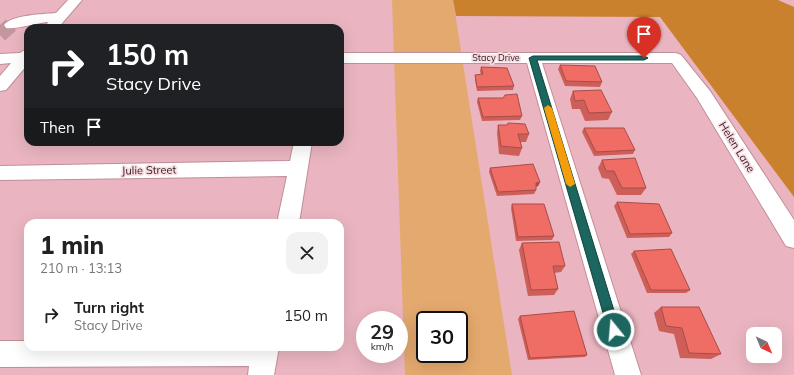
<!DOCTYPE html>
<meta charset="utf-8">
<style>
:root{--surface:#fff;--page:#f2f2f2;--text:#222;--muted:#767676}
body{margin:0;font-family:Mulish,sans-serif;background:var(--page);color:var(--text);height:100vh;display:flex;flex-direction:column;font-size:15px;white-space:nowrap}
*{box-sizing:border-box;margin:0}
p{font-size:13px;color:var(--muted)}
.icon{flex:none;width:22px;height:22px;fill:none;stroke:currentColor;stroke-width:2;stroke-linecap:round;stroke-linejoin:round}
.map{position:relative;flex:1;overflow:hidden}
.side{position:absolute;left:24px;top:219px;width:320px;height:132px;display:flex;flex-direction:column;background:var(--surface);border-radius:12px;box-shadow:0 4px 16px #0002}
.side>*{flex:none}
.hud{position:absolute;left:24px;top:24px;width:320px;height:122px;border-radius:12px;box-shadow:0 4px 16px #0002;background:#202124;color:#fff;overflow:hidden}
.needle{width:26px;rotate:136deg}
.fabs{position:absolute;left:746px;top:327px;display:grid;gap:8px}
.fabs a{display:grid;place-items:center;width:36px;height:36px;border-radius:8px;background:var(--surface);box-shadow:0 4px 16px #0002;font-size:20px}
.speed{position:absolute;left:356px;top:311px;display:flex;gap:8px;font-size:20px;font-weight:700;text-align:center}
.speed>*{display:grid;place-content:center;width:52px;height:52px;border-radius:50%;background:var(--surface);box-shadow:0 4px 16px #0002;line-height:1}
.speed small{font-size:10px;font-weight:400}
.speed .limit{border:2px solid #111;border-radius:6px;background:#fff;color:#111}
.pin{position:absolute;display:grid;place-items:center;width:34px;height:34px;color:#fff;margin:-41px -17px;border-radius:50% 50% 50% 0;rotate:-45deg;box-shadow:0 0 4px #0007}
.pin .icon{rotate:45deg}
.me{position:absolute;width:44px;margin:-22px;rotate:343deg;stroke-linejoin:round;filter:drop-shadow(0 0 3px #0008)}
.turn{display:flex;align-items:center;gap:14px;height:84px;padding:0 16px;font-size:18px}
.turn .icon{width:52px;height:52px;stroke-width:2.5}
.turn b{display:block;font-size:28px;line-height:34px}
.then{display:flex;align-items:center;height:38px;padding:0 16px;background:#0003;gap:8px;font-size:15px}
.round{display:grid;place-items:center;flex:none;width:42px;height:42px;border-radius:12px;background:var(--page)}
.head{display:flex;align-items:center;justify-content:space-between;height:68px;padding:0 16px}
h1{font-size:24px;font-weight:800;line-height:30px}
ul{padding:0;list-style:none}
li{display:flex;align-items:center;gap:12px;height:56px;padding:0 16px}
li div{flex:1}
li b{display:block;font-size:15px}
li em{font-style:normal}
.map>svg:first-child{display:block}
.green{fill:#e4a96e;fill-rule:evenodd}
.forest{fill:#ca812d}
.lines{fill:none;stroke-linecap:round;stroke-linejoin:round}
.minor-tunnel{stroke:#c496a0;stroke-width:15;stroke-dasharray:15 8;stroke-linecap:butt}
.minor-casing{stroke:#c08e98;stroke-width:2}
.minor{fill:#fff;fill-rule:evenodd}
.wall{fill:#ce5e58}
.shaded-wall{fill:#a84c47}
.building{fill:#f06d66;stroke:#a84c47}
.route{fill:#1b665e;stroke:#12423d}
.slow{fill:#f59e0b}
.labels{text-anchor:middle;stroke-width:3.5;stroke-linejoin:round;paint-order:stroke}
.far-street-label{font-size:9px;fill:#2d1a1f;stroke:#fadee3}
.street-label{font-size:11px;fill:#2d1a1f;stroke:#fadee3}
</style>
<div class="map">
<svg width="794" height="375" viewBox="0 0 794 375">
<rect width="100%" height="100%" fill="#eab5c0"/>
<path class="green" d="M392,0H453L512,375H405ZM425,320H459V354H425Z"/>
<polygon class="forest" points="453,0 778,0 794,7 794,197 660,17 456,16"/>
<g class="lines">
<polyline class="minor-tunnel" points="0,35 11,25"/>
<defs>
<g id="minor">
<path d="M68,0H82L58,28H45L48,22C37,23 14,30 6,28L4,25C11,15 44,14 56,13Z"/>
<polygon points="28,49 28,64 6,90 0,91 0,76 11,63 0,64 0,54 20,53 23,51"/>
<polygon points="340,53 676,53 681,55 710,91 794,220 794,248 786,246 697,98 672,63 542,63 641,375 615,375 527,63 340,63"/>
<polygon points="294,142 312,142 299,223 277,223 287,176 0,180 0,166 290,161"/>
<polygon points="0,341 28,341 28,347 279,347 274,375 248,375 249,366 0,367"/>
</g>
</defs>
<use href="#minor" class="minor-casing"/>
<use href="#minor" class="minor"/>
</g>
<g class="wall">
<polygon points="560,65 602,82 600,87 565,86 558,69"/>
<polygon points="481,67 514,86 513,90 477,91 475,79 475,75 481,75 480,71"/>
<polygon points="573,91 612,112 608,120 585,121 580,109 572,109 570,99"/>
<polygon points="478,98 522,116 520,120 482,121 477,102"/>
<polygon points="498,125 507,125 529,134 526,142 520,142 522,148 519,156 499,154 497,133"/>
<polygon points="584,128 635,150 633,154 594,156 582,132"/>
<polygon points="602,160 646,188 641,195 617,195 609,179 602,178 598,168"/>
<polygon points="490,168 540,182 538,186 536,187 536,190 534,194 497,196 489,172"/>
<polygon points="617,202 672,233 669,237 627,238 614,206"/>
<polygon points="512,204 554,236 552,240 516,241 511,208"/>
<polygon points="522,243 565,266 561,272 554,273 558,289 554,295 528,296 519,250"/>
<polygon points="634,251 690,290 686,293 647,293 631,254"/>
<polygon points="661,307 721,354 711,359 680,358 674,334 659,331 654,313"/>
<polygon points="520,316 587,355 585,357 528,360 518,319"/>
</g>
<polygon class="shaded-wall" points="540,182 538,186 534,187 536,183"/>
<g class="building">
<polygon points="560,65 595,66 602,82 566,81"/>
<polygon points="481,67 507,68 514,86 477,87 475,75 483,74"/>
<polygon points="601,90 612,112 589,113 584,100 575,101 573,91"/>
<polygon points="517,94 522,116 483,117 478,98 503,98 505,95"/>
<polygon points="508,123 525,124 529,134 518,134 522,148 501,146 498,125 507,125"/>
<polygon points="584,128 624,128 635,150 596,152"/>
<polygon points="635,158 646,188 622,188 614,171 606,171 602,160"/>
<polygon points="533,164 540,182 536,183 536,190 498,192 490,168"/>
<polygon points="617,202 659,204 672,233 630,234"/>
<polygon points="512,204 544,204 554,236 518,237"/>
<polygon points="559,242 565,266 553,266 558,289 531,290 522,243"/>
<polygon points="671,249 690,290 651,290 634,251"/>
<polygon points="661,307 699,307 721,354 689,353 682,328 666,326"/>
<polygon points="574,311 587,355 530,358 520,316"/>
</g>
<polygon class="route" points="533,56 644,56 648,58 644,60 537,60 620,330 618,334 614,335 610,334 608,330 529,58"/>
<polygon class="slow" points="548,105 552,108 575,184 570,187 566,184 544,108"/>
<g class="labels">
<g class="far-street-label">
<text x="496" y="61">Stacy Drive</text>
</g>
<g class="street-label">
<text transform="translate(737 147) rotate(58)" y="4">Helen Lane</text>
<text transform="translate(149 170) rotate(-1)" y="4">Julie Street</text>
</g>
</g>
</svg>
<div class="fabs">
<a><svg class="needle" viewBox="-14 -14 28 28"><path d="M0-13l5 13h-10z" fill="#e53935"/><path d="M0 13l5-13h-10z" fill="#767676"/></svg></a>
</div>
<div class="speed"><div>29<small>km/h</small></div><div class="limit">30</div></div>
<div class="pin" style="left:644px;top:58px;background:#d93025"><svg class="icon" aria-label="arrive" viewBox="0 0 24 24"><path d="M6 21V4h12l-3 4 3 4H6"/></svg></div>
<svg class="me" style="left:614px;top:330px" viewBox="-20 -20 40 40"><circle r="17" fill="#1b665e" stroke="#fff" stroke-width="3"/><path d="M0-11L8 9 0 5-8 9z" fill="#fff"/></svg>
<div class="hud">
<div class="turn"><svg class="icon" aria-label="right" viewBox="0 0 24 24"><path d="M7 20v-9h11M14 6l5 5-5 5"/></svg><div><b>150 m</b>Stacy Drive</div></div>
<div class="then">Then<svg class="icon" aria-label="arrive" viewBox="0 0 24 24"><path d="M6 21V4h12l-3 4 3 4H6"/></svg></div>
</div>
<section class="side">
<div class="head"><div><h1>1 min</h1><p>210 m · 13:13</p></div><a class="round"><svg class="icon" aria-label="close" viewBox="0 0 24 24"><path d="M6 6l12 12M18 6L6 18"/></svg></a></div>
<ul>
<li><svg class="icon" aria-label="right" viewBox="0 0 24 24"><path d="M7 20v-9h11M14 6l5 5-5 5"/></svg><div><b>Turn right</b><p>Stacy Drive</p></div><em>150 m</em></li>
</ul>
</section>
</div>
